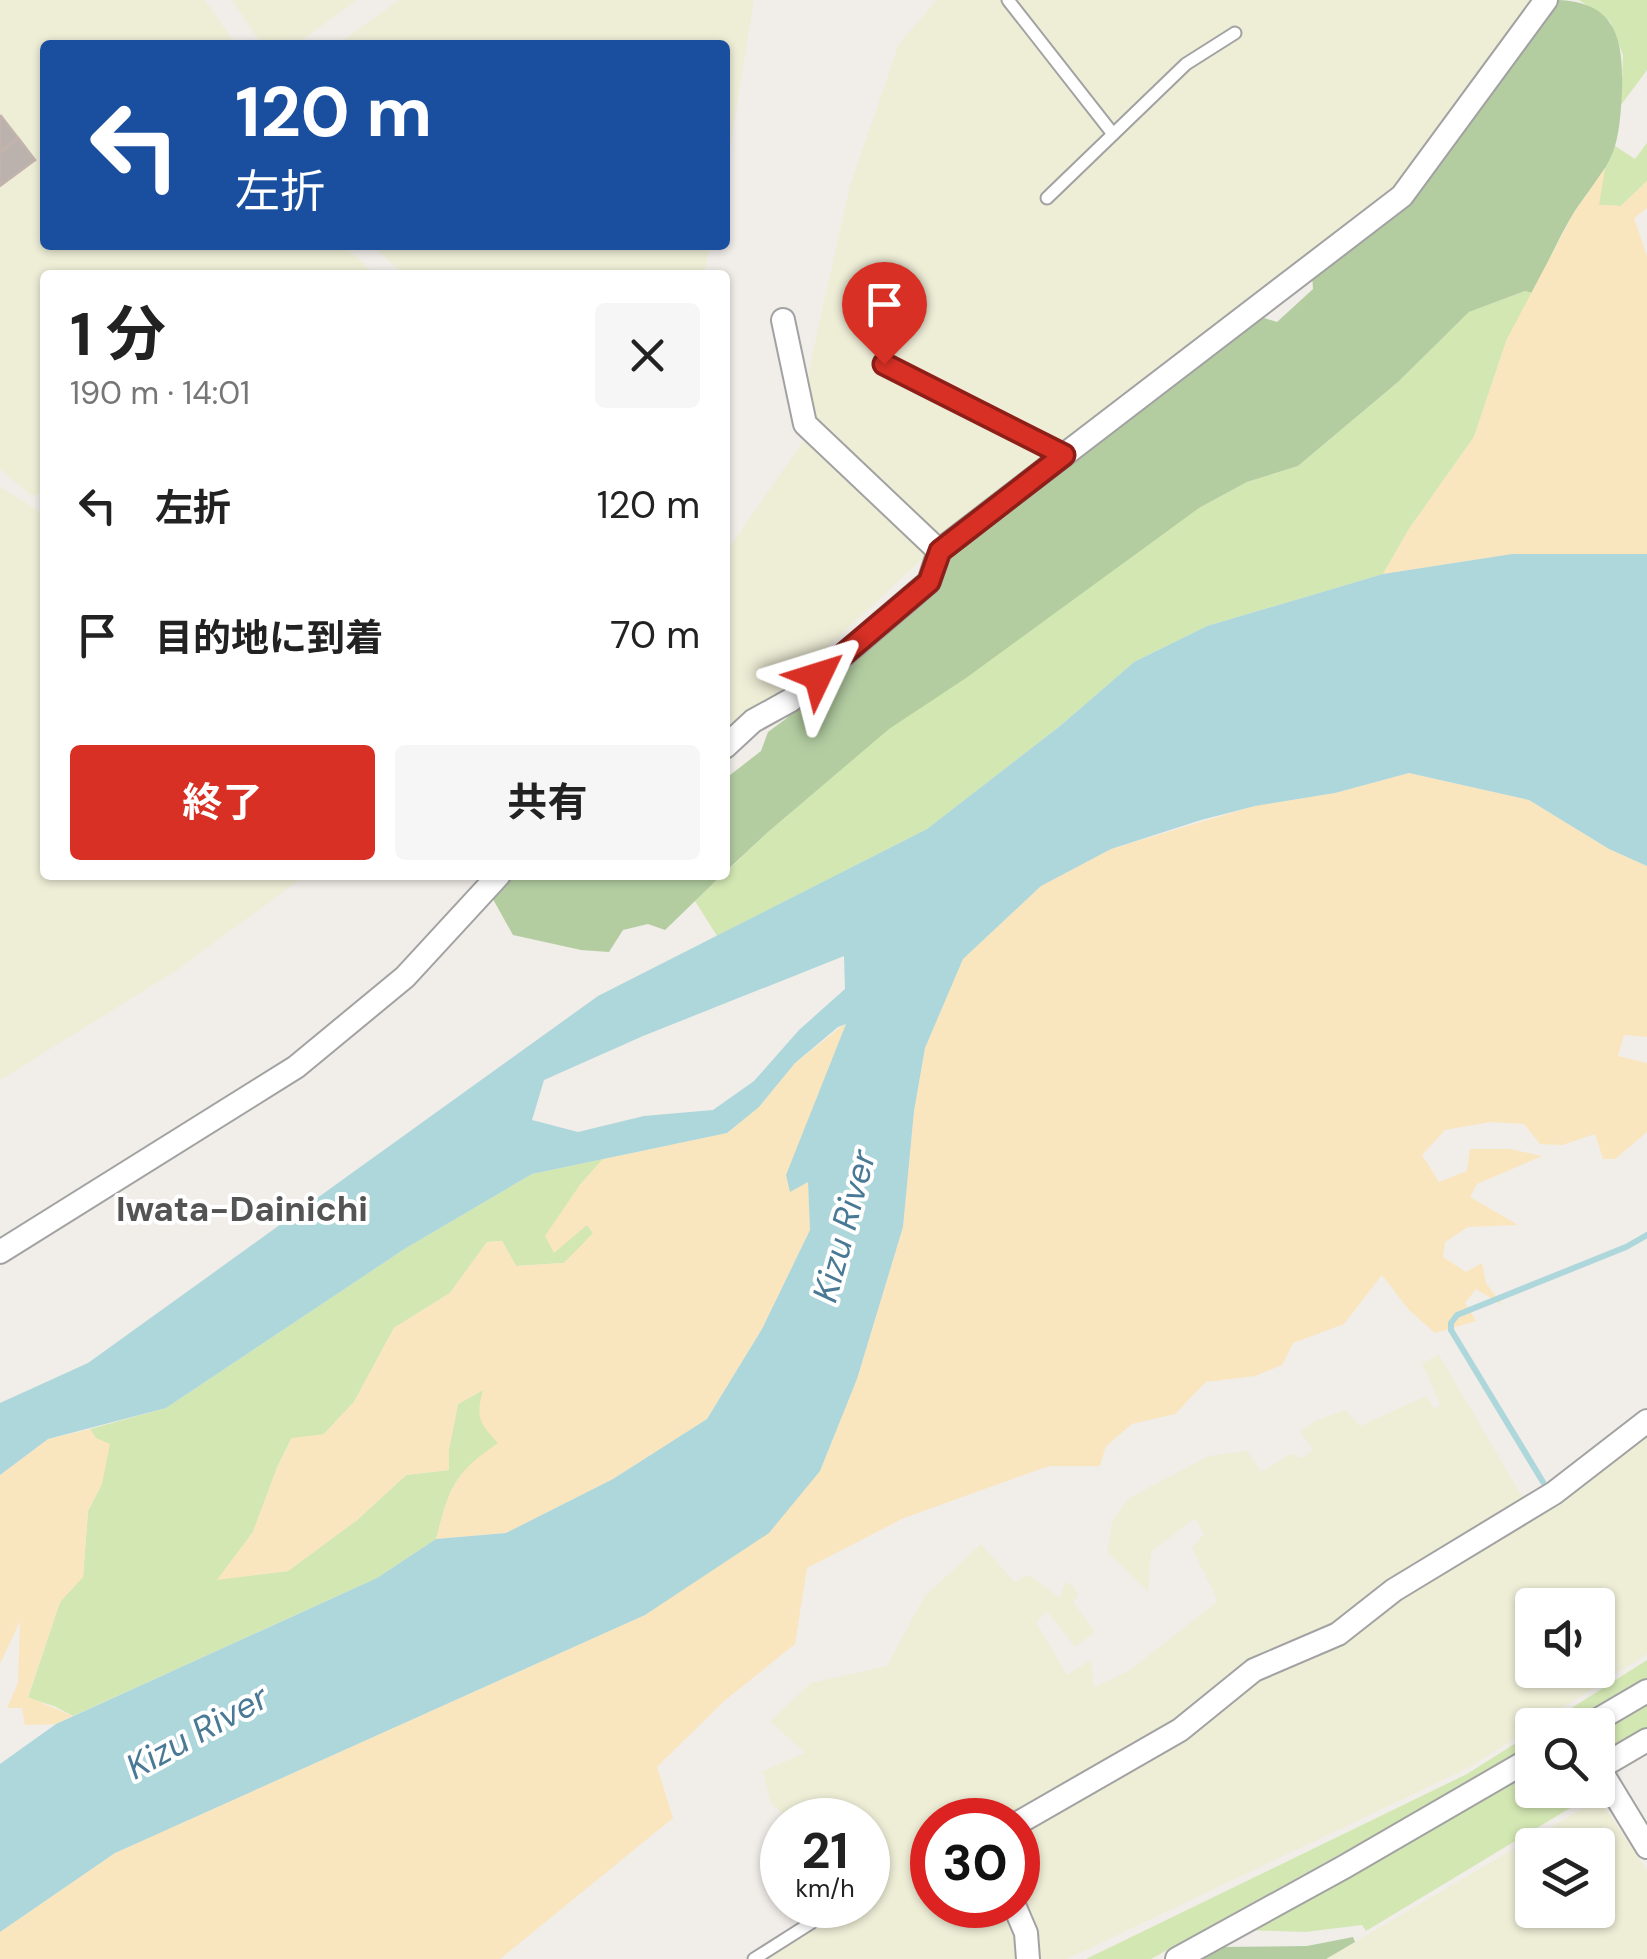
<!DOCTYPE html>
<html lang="ja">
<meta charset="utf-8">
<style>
:root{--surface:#fff;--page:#f6f6f6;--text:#222;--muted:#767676;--accent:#d93025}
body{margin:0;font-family:"DM Sans","Noto Sans JP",sans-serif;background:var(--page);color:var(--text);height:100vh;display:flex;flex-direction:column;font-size:38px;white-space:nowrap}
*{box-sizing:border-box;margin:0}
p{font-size:32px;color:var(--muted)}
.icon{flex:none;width:55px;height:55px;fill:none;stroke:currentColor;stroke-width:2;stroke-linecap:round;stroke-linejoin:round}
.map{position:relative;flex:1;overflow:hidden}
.panel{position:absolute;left:40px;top:270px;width:690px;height:610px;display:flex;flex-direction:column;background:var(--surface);border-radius:10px;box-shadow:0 2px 8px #0004}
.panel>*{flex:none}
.guide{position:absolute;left:40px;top:40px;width:690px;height:210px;border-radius:10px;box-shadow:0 2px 8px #0004;background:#1a4fa0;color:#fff;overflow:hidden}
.fabs{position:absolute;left:1515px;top:1588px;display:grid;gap:20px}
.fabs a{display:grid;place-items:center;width:100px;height:100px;border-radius:10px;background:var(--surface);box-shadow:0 2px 8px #0004;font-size:50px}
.speed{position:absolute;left:760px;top:1798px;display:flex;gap:20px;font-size:50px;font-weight:700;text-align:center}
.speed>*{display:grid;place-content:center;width:130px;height:130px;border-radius:50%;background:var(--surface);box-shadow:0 2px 8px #0004;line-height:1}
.speed small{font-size:25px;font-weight:400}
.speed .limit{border:15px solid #d22;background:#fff;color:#111}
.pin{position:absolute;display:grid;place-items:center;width:85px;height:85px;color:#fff;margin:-102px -42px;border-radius:50% 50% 50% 0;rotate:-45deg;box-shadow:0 0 10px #0007}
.pin .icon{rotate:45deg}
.me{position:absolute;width:110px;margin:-55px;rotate:49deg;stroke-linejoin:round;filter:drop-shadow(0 0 8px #0008)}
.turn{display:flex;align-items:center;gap:35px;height:210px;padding:0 30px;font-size:45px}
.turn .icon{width:130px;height:130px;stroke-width:2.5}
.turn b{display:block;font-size:70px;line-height:85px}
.round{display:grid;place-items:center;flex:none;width:105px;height:105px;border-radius:10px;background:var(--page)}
.overview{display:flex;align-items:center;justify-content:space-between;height:170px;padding:0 30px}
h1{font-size:60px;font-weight:700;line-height:75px}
.button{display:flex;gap:20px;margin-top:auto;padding:20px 30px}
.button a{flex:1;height:115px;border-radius:10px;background:var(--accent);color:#fff;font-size:40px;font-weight:700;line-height:115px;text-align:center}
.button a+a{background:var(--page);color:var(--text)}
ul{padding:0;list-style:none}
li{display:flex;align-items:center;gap:30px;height:130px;padding:0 30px}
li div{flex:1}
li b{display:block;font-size:38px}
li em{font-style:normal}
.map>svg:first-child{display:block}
.farmland{fill:#eeedd6;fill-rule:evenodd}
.grass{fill:#d3e7b3}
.forest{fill:#b3cda1}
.sand{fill:#fae6be}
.water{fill:#add7db;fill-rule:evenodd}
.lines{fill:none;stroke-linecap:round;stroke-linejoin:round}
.stream{stroke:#add7db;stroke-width:6}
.building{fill:#bbb2ae;stroke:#c2b3ac;stroke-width:2.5}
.service-casing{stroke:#a2a2a2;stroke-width:15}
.minor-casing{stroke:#a2a2a2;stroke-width:26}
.service{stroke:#fff;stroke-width:11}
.minor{stroke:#fff;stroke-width:22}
.route-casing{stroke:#8d1f18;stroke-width:25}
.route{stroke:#d93025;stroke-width:18}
.labels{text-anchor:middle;stroke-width:8;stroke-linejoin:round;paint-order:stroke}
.neighbourhood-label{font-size:35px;font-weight:bold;fill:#545454;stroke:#fff}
.water-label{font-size:35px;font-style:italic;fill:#497995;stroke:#fff}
</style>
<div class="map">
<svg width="1647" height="1959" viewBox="0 0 1647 1959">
<rect width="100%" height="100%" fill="#f1ede9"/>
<g class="farmland">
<polygon points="0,0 205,0 236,45 45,45 45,245 343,245 376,275 45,275 45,492 32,496 0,469"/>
<polygon points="232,0 357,0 295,45 262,45"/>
<polygon points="399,0 754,0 725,179 725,45 337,45"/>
<polygon points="937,0 1538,0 1428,159 933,549 725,742 725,554 804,440 809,370 850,186 899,44"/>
<polygon points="372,245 710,245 704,275 404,275"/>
<polygon points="0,487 45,515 45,875 306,875 174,972 0,1080"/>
<path d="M1439,1355L1530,1510L1647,1421V1654L1470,1767L1067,1959H757L832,1921L820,1905H868V1820H790L771,1803L763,1771L805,1753L770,1721L811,1683L887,1666L924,1597L981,1544L1014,1582L1029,1575L1060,1598L1065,1582L1074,1587L1078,1595L1073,1602L1095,1632L1075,1647L1047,1611L1036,1622L1067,1675L1089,1661L1092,1665L1094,1687L1129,1671L1218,1601L1192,1548L1204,1534L1195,1518L1151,1552L1148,1591L1108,1553L1112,1521L1129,1498L1209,1456L1247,1451L1261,1472L1290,1454L1303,1458L1313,1449L1300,1432L1315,1421L1345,1410L1360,1426L1426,1396L1435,1410L1440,1404L1422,1363ZM1532,1605H1598V1670H1532ZM932,1820H1018V1905H932Z"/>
<path d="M1599,1799L1647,1870V1959H1326ZM1532,1845H1598V1910H1532Z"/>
</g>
<g class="grass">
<polygon points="1579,0 1647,0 1647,70 1621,105 1623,55 1610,21"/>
<polygon points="1647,143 1647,181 1621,206 1598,205 1605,168 1615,146 1635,159"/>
<polygon points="1525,291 1533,293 1507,339 1474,437 1409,529 1383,574 1207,626 1134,662 1060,726 927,829 717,936 695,901 768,832 889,728 1199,508 1247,482 1298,466 1398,382 1469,312"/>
<path d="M603,1159L579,1186L587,1225L594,1234L564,1263L516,1266L502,1241L487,1242L450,1293L394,1328L354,1402L323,1435L291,1439L277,1468L253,1532L218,1579L288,1571L357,1520L406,1475L448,1470L449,1449L458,1404L485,1389L499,1443C453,1474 450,1487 436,1539L377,1578L73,1716L54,1706L28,1698L60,1602L83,1577L88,1511L102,1484L96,1438L90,1429L166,1408L406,1248L532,1174Z"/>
<polygon points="1647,1660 1647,1683 1574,1725 1545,1725"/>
<polygon points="1647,1703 1647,1730 1598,1759 1598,1731"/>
<polygon points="1532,1733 1532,1748 1151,1959 1086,1959 1467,1774"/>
<polygon points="1532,1768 1532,1790 1598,1790 1598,1785 1600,1790 1366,1931 1362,1925 1305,1932 1245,1930"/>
</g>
<g class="forest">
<path d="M1553,0C1616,0 1624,38 1622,92C1621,109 1620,129 1615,146C1608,170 1589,190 1575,211C1559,236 1547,266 1533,293L1525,291L1469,312L1398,382L1298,466L1247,482L1199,508L966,678L889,729L768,832L725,872V779L761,751L768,732L787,718L802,684L936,561L1258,316L1277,322L1313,289L1312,273L1408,201Z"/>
<polygon points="501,875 722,875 665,930 648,924 623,930 609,952 581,950 513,935 489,892"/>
<polygon points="1353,1937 1355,1942 1326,1959 1196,1959 1217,1947 1307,1946"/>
</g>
<g class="sand">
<polygon points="1605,168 1599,205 1621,206 1647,181 1647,208 1634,218 1647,256 1647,554 1512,554 1383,574 1409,529 1474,437 1507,339 1573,214"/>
<polygon points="1409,773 1529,800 1609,849 1647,866 1647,1037 1624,1035 1618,1056 1647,1063 1647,1132 1615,1159 1603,1159 1595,1134 1562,1145 1540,1144 1524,1124 1490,1122 1445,1130 1422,1155 1439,1182 1467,1171 1470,1149 1510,1149 1542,1156 1477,1184 1470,1197 1518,1225 1468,1227 1445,1242 1443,1257 1466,1272 1482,1263 1486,1283 1502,1305 1476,1289 1465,1303 1476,1321 1435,1333 1409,1310 1382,1275 1344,1324 1293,1343 1282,1365 1255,1376 1206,1382 1175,1414 1132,1424 1106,1446 1100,1466 1049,1466 904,1518 807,1568 795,1644 723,1702 657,1767 673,1818 500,1959 0,1959 0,1932 115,1853 645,1615 820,1471 857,1379 903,1227 914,1111 925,1048 963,959 1041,886 1111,849 1254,806 1335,793"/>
<path d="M846,1023L808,1179L810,1230L762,1329L707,1419L613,1479L506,1533L436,1539C450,1487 453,1474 498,1443C478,1422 476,1417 483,1390L458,1404L449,1449V1470L406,1475L357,1520L288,1571L217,1580L253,1532L277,1468L292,1438L324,1434L354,1402L394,1328L450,1293L487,1242L502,1241L516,1266L564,1263L593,1233L587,1225L554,1253L545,1236L579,1186L603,1159L727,1133L759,1107L795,1063Z"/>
<polygon points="90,1429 96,1438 110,1444 102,1484 88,1511 83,1577 60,1602 28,1697 73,1716 56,1724 25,1725 22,1708 7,1708 18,1683 20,1621 0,1664 0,1475 48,1439"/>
</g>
<path class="water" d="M1512,554H1647V866L1609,849L1529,800L1409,773L1335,793L1255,806L1201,820L1111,849L1041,886L963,959L925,1048L914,1111L903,1227L857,1379L820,1471L769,1533L645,1615L115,1853L0,1932V1764L56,1724L377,1578L436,1539L506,1533L613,1479L707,1419L762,1329L810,1230L808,1182L790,1192L786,1175L846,1024L838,1027L795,1063L759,1107L727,1133L532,1174L406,1248L166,1408L48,1439L0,1475V1403L88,1363L598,996L927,829L1060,726L1134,662L1207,626L1383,574ZM844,956L845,989L799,1030L754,1081L713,1110L644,1116L578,1132L532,1120L544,1080L643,1036Z"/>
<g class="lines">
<polyline class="stream" points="1543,1482 1451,1330 1451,1323 1457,1315 1626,1247 1647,1235"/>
</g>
<g class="building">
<polygon points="1,116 18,138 0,151 0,117"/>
<polygon points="19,139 35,160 0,186 0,153"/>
</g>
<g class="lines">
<defs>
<g id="service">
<polyline points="1008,0 1113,134"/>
<polyline points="1047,198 1186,64 1235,33"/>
<polyline points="884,364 1063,454"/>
<polyline points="754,1959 825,1914"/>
</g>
<g id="minor">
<polyline points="783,320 805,424 939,551"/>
<polyline points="725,747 753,721 791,700 929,582 939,551 1402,196 1546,0"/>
<polyline points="0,1252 296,1067 405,977 499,875"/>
<polyline points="1589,1725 1647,1691"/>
<polyline points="1647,1740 1599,1768 1647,1847"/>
<polyline points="1018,1823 1180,1730 1254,1670 1338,1634 1394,1590 1554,1493 1647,1421"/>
<polyline points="1014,1905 1026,1933 1028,1959"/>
<polyline points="1177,1959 1344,1867 1532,1758"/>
</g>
</defs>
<use href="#service" class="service-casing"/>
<use href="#minor" class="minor-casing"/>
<use href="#service" class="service"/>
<use href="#minor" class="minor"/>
</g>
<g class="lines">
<defs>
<polyline id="route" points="818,676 929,582 940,551 1064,455 884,364"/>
</defs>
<use href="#route" class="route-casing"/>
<use href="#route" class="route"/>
</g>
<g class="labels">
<g class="neighbourhood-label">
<text x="242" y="1221">Iwata-Dainichi</text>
</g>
<g class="water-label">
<text transform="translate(844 1226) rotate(-75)" y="12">Kizu River</text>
<text transform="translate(197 1732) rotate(-29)" y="12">Kizu River</text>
</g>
</g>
</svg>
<div class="fabs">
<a><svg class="icon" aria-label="sound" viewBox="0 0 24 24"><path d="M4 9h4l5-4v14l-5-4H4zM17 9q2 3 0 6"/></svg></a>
<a><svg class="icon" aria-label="search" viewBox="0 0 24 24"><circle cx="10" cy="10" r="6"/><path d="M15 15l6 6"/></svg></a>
<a><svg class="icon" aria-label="layers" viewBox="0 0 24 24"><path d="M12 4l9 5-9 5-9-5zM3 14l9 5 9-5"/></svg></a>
</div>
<div class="speed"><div>21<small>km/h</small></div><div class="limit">30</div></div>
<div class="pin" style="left:884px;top:364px;background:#d93025"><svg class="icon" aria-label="arrive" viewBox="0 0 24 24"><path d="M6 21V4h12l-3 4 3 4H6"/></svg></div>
<svg class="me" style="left:818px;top:676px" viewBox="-20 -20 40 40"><path d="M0-17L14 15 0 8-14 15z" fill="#d93025" stroke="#fff" stroke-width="4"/></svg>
<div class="guide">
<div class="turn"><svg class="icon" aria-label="left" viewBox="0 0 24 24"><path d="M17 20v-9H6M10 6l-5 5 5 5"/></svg><div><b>120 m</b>左折</div></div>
</div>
<section class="panel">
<div class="overview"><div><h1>1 分</h1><p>190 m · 14:01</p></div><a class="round"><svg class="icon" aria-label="close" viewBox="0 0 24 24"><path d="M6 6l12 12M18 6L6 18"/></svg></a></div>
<ul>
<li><svg class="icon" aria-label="left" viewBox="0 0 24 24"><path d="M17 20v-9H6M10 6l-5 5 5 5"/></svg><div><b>左折</b></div><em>120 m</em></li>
<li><svg class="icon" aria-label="arrive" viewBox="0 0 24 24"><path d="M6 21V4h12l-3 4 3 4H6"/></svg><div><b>目的地に到着</b></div><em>70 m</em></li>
</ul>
<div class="button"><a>終了</a><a>共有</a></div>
</section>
</div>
